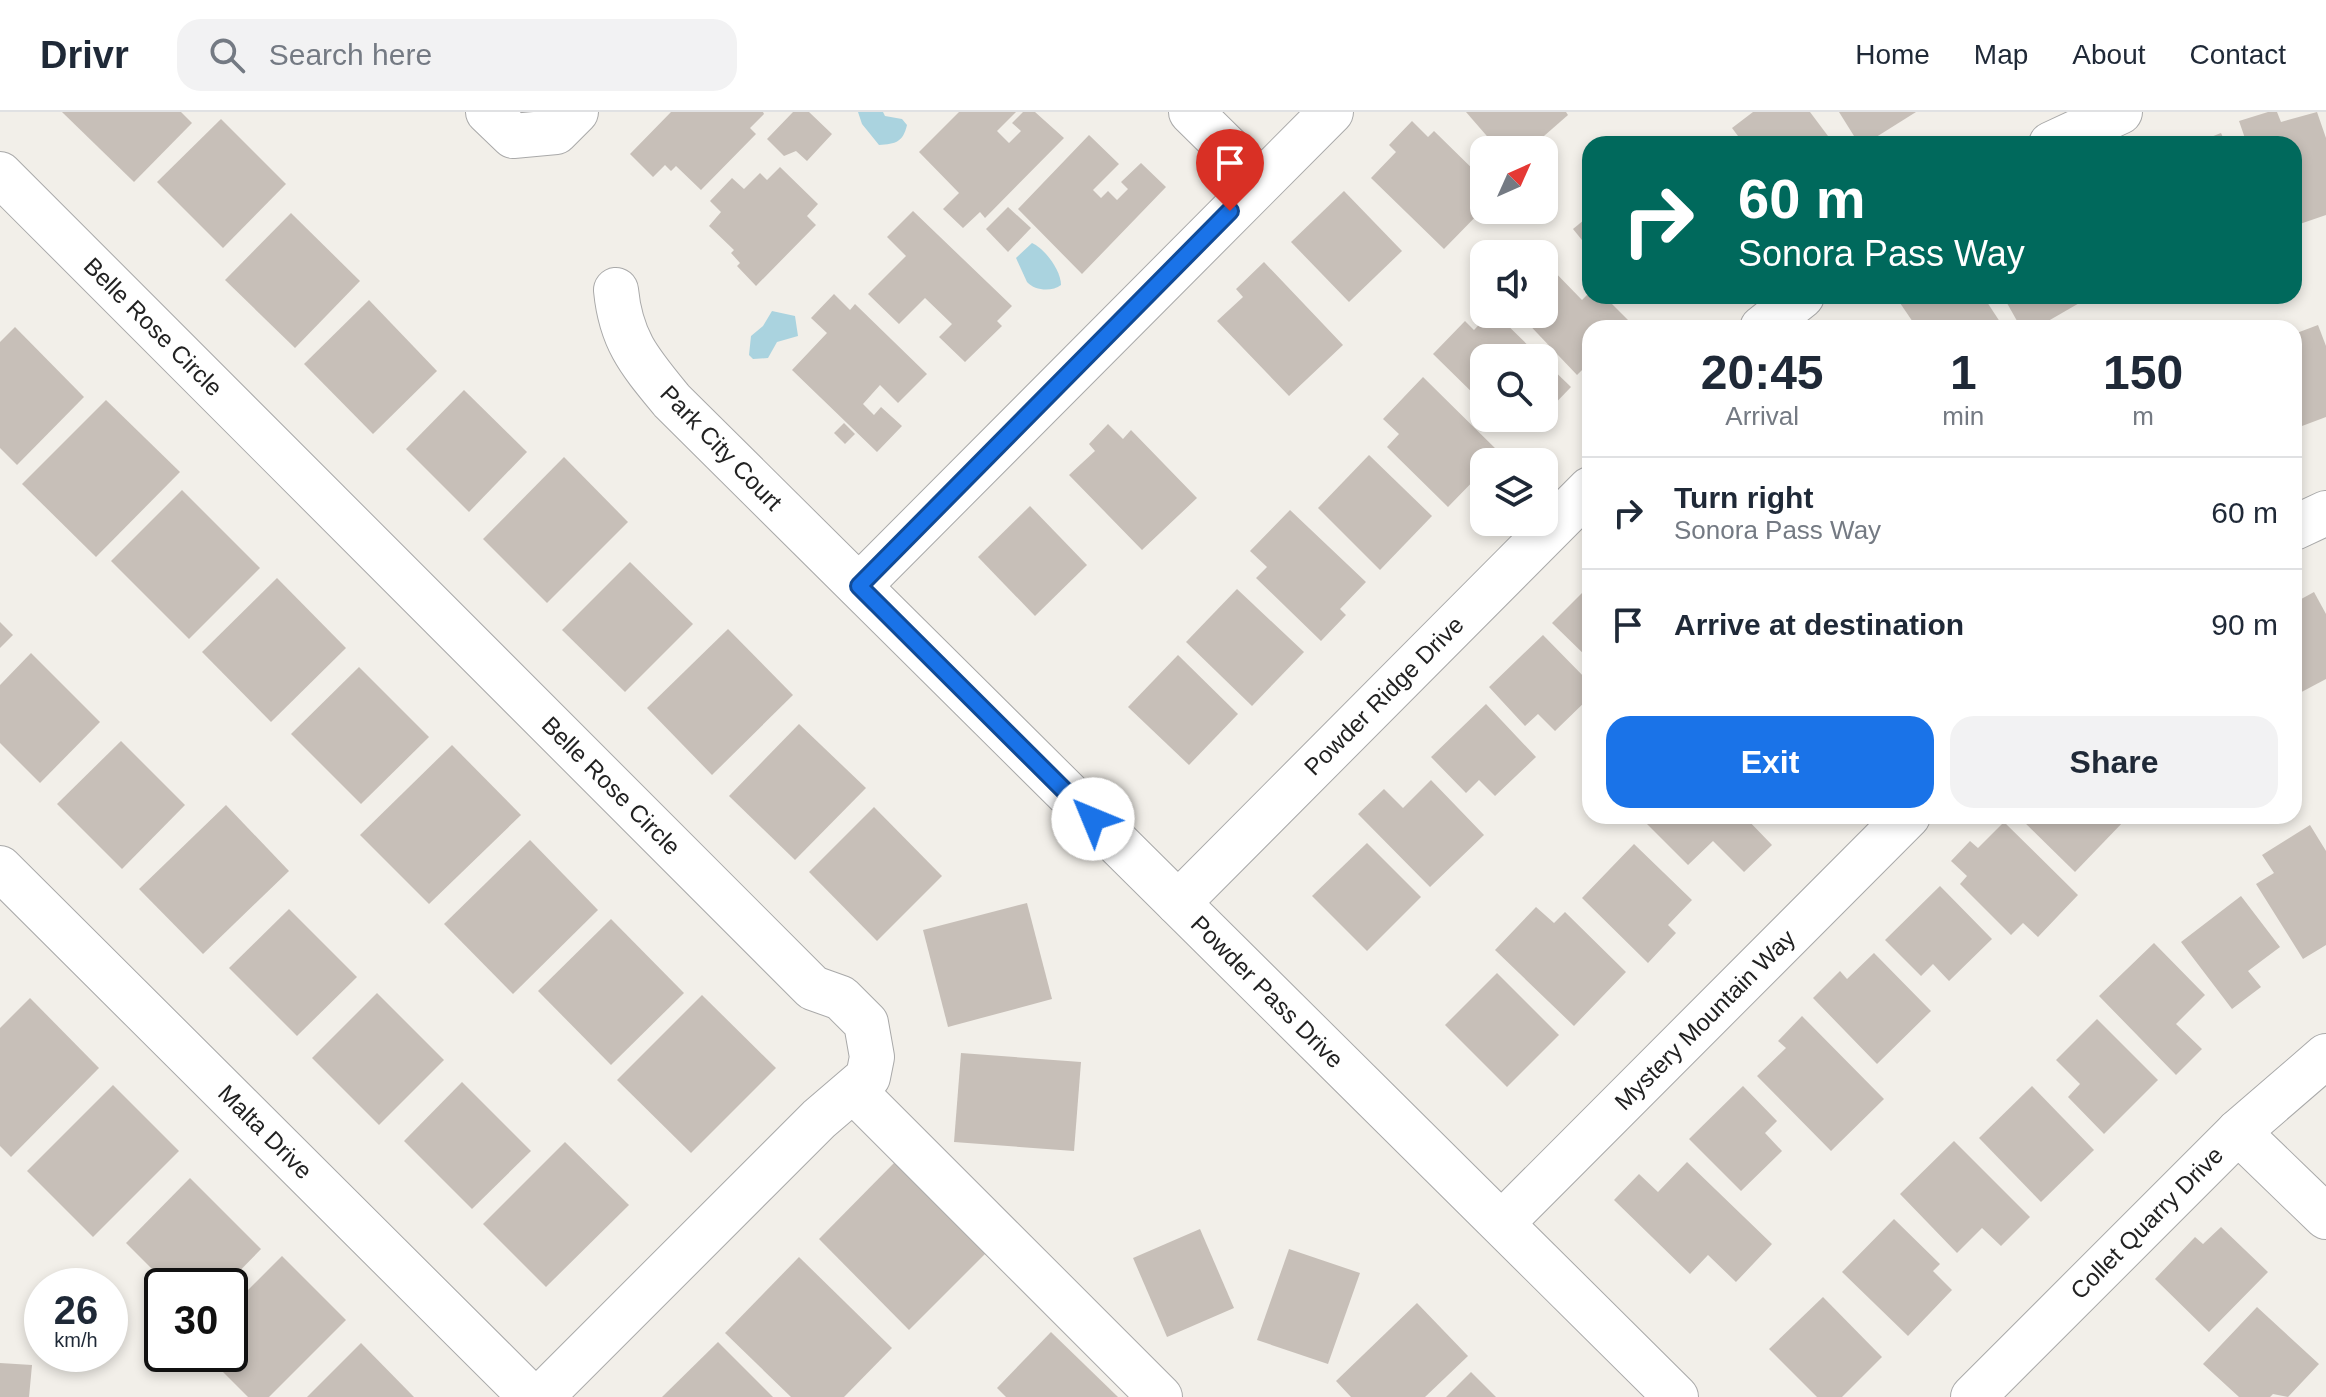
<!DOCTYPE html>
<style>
:root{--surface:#fff;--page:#f2f2f3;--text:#1f2937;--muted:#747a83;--line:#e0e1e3;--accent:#1a73e8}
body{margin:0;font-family:Arial,sans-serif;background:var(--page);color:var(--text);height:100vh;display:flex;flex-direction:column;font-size:30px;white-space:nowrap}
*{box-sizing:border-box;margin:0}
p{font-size:26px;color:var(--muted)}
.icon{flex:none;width:44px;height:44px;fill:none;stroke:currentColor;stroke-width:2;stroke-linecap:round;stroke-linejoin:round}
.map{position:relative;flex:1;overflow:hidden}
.side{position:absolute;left:1582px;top:208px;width:720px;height:504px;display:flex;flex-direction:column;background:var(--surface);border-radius:24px;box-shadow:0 4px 12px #0003}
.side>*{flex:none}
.hud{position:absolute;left:1582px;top:24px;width:720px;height:168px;border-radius:24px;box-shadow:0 4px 12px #0003;background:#00695c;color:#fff;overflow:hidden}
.needle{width:52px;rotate:45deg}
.tools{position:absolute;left:1470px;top:24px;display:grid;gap:16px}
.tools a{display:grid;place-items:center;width:88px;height:88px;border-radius:16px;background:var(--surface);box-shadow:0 4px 12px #0003;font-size:40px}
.speed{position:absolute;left:24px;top:1156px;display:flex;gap:16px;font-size:40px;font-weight:700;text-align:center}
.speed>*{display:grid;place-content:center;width:104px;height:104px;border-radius:50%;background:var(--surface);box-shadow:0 4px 12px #0003;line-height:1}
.speed small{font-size:20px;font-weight:400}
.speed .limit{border:4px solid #111;border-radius:12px;background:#fff;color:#111}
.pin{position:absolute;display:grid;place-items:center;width:68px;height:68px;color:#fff;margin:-82px -34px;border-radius:50% 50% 50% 0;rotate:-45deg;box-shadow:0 0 8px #0007}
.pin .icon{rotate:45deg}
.me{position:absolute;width:88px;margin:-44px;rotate:315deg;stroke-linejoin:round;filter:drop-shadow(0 0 6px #0008)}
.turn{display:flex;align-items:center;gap:28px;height:168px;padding:0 24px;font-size:36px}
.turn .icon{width:104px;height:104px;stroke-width:2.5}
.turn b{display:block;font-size:56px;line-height:68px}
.eta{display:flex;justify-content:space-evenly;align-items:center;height:136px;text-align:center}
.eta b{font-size:48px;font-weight:700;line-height:56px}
.button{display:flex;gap:16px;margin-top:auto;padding:16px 24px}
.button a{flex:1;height:92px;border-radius:24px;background:var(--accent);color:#fff;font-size:32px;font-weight:700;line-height:92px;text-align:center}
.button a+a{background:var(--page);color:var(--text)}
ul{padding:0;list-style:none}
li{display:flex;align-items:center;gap:24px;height:112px;padding:0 24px;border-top:2px solid var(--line)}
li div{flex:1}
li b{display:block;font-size:30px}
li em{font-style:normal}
header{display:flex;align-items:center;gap:48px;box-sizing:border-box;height:112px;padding:0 40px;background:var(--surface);border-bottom:2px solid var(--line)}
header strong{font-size:38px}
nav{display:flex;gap:44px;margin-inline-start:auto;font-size:28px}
.search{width:560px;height:72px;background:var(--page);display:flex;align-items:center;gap:20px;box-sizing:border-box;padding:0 28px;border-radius:24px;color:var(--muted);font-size:30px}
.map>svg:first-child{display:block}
.water{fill:#aad3df}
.building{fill:#c7bfb8}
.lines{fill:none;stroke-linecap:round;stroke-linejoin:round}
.minor-casing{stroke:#a9a9a9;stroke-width:46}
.minor{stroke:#fff;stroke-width:44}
.route-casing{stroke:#114b97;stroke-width:20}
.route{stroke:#1a73e8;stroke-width:14}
.labels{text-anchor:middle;stroke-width:6;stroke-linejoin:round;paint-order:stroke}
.street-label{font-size:24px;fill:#222;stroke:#fff}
</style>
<header>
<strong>Drivr</strong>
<div class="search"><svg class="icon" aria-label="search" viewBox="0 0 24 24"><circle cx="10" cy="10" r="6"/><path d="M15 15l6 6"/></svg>Search here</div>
<nav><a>Home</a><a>Map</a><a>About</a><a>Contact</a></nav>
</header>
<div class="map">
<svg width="2326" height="1285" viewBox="0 0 2326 1285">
<rect width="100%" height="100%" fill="#f2efe9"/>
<g class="water">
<path d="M858,0H883L885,4L902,7L907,13C903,30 896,32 879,33L862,12Z"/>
<path d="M1032,131C1044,136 1061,158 1061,173C1052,180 1035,179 1027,170L1016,146Z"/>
<polygon points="772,199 795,204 798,224 777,230 768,246 753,247 749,243 751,224 763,214"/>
</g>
<g class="building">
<polygon points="62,0 181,0 192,11 134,70"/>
<polygon points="671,0 763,0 764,2 750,16 756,22 701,78 676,54 671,59 665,53 653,65 630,42"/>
<polygon points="793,0 809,0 832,22 807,49 796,39 784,44 767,27"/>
<polygon points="959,0 1016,0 997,19 1009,31 1021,19 1012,11 1023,0 1035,0 1064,26 985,106 980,100 963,116 943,97 959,81 919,40"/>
<polygon points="1466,0 1566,0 1568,3 1528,38 1499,38"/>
<polygon points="1753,0 1810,0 1834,32 1744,32 1732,16"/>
<polygon points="1839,0 1916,0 1865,32 1859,32"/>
<polygon points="2268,0 2277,0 2281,10 2317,0 2326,26 2326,103 2294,114 2294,32 2247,32 2239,9"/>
<polygon points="221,7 286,72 223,136 157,70"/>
<polygon points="1412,9 1428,25 1434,19 1484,68 1484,96 1444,137 1371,66 1396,40 1389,33"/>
<polygon points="2221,21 2226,32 2193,32"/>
<polygon points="1089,23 1119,52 1093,78 1101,86 1108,79 1117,88 1128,77 1121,70 1141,51 1166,75 1082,162 1018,97"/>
<polygon points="780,55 818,92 807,104 816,113 756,174 737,154 740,151 731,141 734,138 709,114 721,100 710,89 732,66 744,77 760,61 767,68"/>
<polygon points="1344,79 1402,139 1349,190 1291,130"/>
<polygon points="1008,95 1031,116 1008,140 986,117"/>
<polygon points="913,99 1012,194 997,209 1002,214 965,250 939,225 952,212 925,186 899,212 868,182 906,144 887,125"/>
<polygon points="291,101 360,169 295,236 225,168"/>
<polygon points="1590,103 1590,138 1573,117"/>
<polygon points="1264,150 1343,233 1289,284 1217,209 1243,185 1236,177"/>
<polygon points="1547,152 1582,188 1590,180 1590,184 1604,184 1631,211 1625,216 1590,216 1590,250 1577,263 1519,202 1544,202 1544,155"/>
<polygon points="834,182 850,198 855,192 927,262 898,291 880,273 863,292 874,303 881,295 902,314 877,340 792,258 827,221 811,206"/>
<polygon points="1910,184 1983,184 2004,216 1917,216 1900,191"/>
<polygon points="2003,184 2087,184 2088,186 2036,216 2021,216"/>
<polygon points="369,188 437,259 373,322 304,252"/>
<polygon points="1489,202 1496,202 1541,246 1484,246 1484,292 1433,242 1465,209 1474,218"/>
<polygon points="2318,213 2326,234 2326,305 2294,317 2294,222"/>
<polygon points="15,215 84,285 17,353 0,336 0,230"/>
<polygon points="1544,249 1571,275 1544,303"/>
<polygon points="1423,265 1501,342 1492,350 1484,350 1484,358 1448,395 1387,335 1399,322 1383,307"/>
<polygon points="464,278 527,340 469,400 406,337"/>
<polygon points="106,288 180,360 96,445 22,372"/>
<polygon points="844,311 855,322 845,332 834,321"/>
<polygon points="1108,312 1123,327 1131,318 1197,386 1142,438 1069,363 1095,339 1089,332"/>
<polygon points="1369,343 1432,404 1380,458 1318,396"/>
<polygon points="564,345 628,410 547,491 483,427"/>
<polygon points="182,378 260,456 189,527 111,449"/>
<polygon points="1030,394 1087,453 1035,504 978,445"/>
<polygon points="1290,398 1366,470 1340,497 1346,503 1321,529 1256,466 1267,455 1250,439"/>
<polygon points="630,450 693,512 625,580 562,518"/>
<polygon points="277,466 346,536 271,610 202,540"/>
<polygon points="1590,473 1590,548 1552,511"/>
<polygon points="1237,477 1304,540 1252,594 1186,530"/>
<polygon points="2314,480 2326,502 2326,567 2294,584 2294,491"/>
<polygon points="0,510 13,523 0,536"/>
<polygon points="728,517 793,583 712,663 647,596"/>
<polygon points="1543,523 1590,571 1590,585 1555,619 1538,602 1525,614 1489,575"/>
<polygon points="31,541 100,610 40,671 0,631 0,573"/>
<polygon points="1178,543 1238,602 1189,653 1128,595"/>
<polygon points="359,555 429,625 361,692 291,622"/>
<polygon points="1486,592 1536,645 1495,684 1479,668 1466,681 1431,645"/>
<polygon points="799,612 866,676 795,748 729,684"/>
<polygon points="121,629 185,693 122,757 57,692"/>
<polygon points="452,633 521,703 429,792 360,723"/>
<polygon points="1431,668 1484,723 1430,775 1358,702 1384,677 1403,696"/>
<polygon points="226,693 289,759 203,842 139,777"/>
<polygon points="874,695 942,764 877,829 809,760"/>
<polygon points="1639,704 1744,704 1772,733 1744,760 1713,729 1688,753"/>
<polygon points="2018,704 2121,704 2125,708 2075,760"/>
<polygon points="2004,710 2078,783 2038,825 2023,811 2011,823 1960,772 1967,764 1951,749 1970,729 1978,736"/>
<polygon points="2310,713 2326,739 2326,833 2303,847 2256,772 2274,761 2262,743"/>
<polygon points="530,728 598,798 513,882 444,812"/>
<polygon points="1367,731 1421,785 1367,839 1312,784"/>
<polygon points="1634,732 1692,788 1668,813 1676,821 1648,851 1582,786"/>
<polygon points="1940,774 1992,827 1949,869 1933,852 1921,864 1885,828"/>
<polygon points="2241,784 2280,835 2248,859 2261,875 2232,897 2181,830"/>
<polygon points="1027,791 1052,887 948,915 923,818"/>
<polygon points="1536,795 1554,811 1565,800 1626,860 1574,914 1495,838"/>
<polygon points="289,797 357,865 297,924 229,856"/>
<polygon points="611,807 684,881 611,953 538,879"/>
<polygon points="2154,831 2205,883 2176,912 2202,937 2176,963 2099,884"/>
<polygon points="1874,841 1931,899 1877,952 1813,886 1840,859 1847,867"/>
<polygon points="1497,861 1559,923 1507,975 1445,913"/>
<polygon points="377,881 444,948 379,1013 312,946"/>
<polygon points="702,883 776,956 691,1041 617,968"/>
<polygon points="30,886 99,956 11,1045 0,1034 0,916"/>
<polygon points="1802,904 1884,987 1831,1039 1757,964 1786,936 1778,929"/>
<polygon points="2097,907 2158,968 2104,1022 2068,985 2080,972 2056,948"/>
<polygon points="961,941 1081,950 1074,1039 954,1030"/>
<polygon points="462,970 531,1039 472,1097 404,1029"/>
<polygon points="113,973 179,1039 93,1125 27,1059"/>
<polygon points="1743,974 1777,1009 1765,1021 1782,1039 1741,1079 1689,1027"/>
<polygon points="2032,974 2094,1038 2041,1090 1979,1026"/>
<polygon points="1954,1029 2030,1105 2001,1134 1982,1116 1957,1141 1900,1082"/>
<polygon points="565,1030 629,1093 546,1175 483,1112"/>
<polygon points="1687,1050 1772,1132 1736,1170 1708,1143 1690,1162 1614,1088 1639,1062 1658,1080"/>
<polygon points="894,1051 985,1142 909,1218 819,1127"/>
<polygon points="190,1066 261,1137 225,1174 169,1174 126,1131"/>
<polygon points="1894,1107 1940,1152 1933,1159 1952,1178 1908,1224 1842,1160"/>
<polygon points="2221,1115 2268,1160 2209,1220 2155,1167 2195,1125 2203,1132"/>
<polygon points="1200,1117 1234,1196 1167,1225 1133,1146"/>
<polygon points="1289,1137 1360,1161 1328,1252 1257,1228"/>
<polygon points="282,1144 346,1208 269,1285 248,1285 205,1242 230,1242 230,1196"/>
<polygon points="799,1145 892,1236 844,1285 791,1285 725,1221"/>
<polygon points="1823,1185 1882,1245 1842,1285 1817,1285 1769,1237"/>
<polygon points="1417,1191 1468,1244 1425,1285 1351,1285 1336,1269"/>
<polygon points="2257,1195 2319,1252 2288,1285 2273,1282 2270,1285 2239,1285 2203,1252"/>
<polygon points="1051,1220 1118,1285 1006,1285 997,1276"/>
<polygon points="718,1230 773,1285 662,1285"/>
<polygon points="361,1231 414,1285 307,1285"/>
<polygon points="0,1251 32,1253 29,1285 0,1285"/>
<polygon points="1471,1260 1496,1285 1446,1285"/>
</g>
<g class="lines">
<defs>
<g id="minor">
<polyline points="488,0 513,24 556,20 576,0"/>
<polyline points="1191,0 1261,69"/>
<polyline points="2051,32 2120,0"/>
<polyline points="0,62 813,876 841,886 866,911 872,945 868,965 819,1007 541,1285"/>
<path d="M616,178C621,229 640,250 672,289L1676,1285"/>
<polyline points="1762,216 1802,184"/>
<polyline points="2294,416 2326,401"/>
<polyline points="859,474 1331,0"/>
<polyline points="0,756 531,1285"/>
<polyline points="1178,791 1590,377"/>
<polyline points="854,979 1160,1285"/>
<polyline points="2238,1020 2326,1105"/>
<polyline points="1502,1111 1908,704"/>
<polyline points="1973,1285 2238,1020 2326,944"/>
</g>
</defs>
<use href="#minor" class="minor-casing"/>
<use href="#minor" class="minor"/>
</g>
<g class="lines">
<defs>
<polyline id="route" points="1093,707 859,474 1230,99"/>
</defs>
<use href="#route" class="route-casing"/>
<use href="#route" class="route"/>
</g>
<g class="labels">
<g class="street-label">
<text transform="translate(153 215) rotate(45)" y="8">Belle Rose Circle</text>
<text transform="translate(721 336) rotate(46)" y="8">Park City Court</text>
<text transform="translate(1384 584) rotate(-45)" y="8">Powder Ridge Drive</text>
<text transform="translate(611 674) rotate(45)" y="8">Belle Rose Circle</text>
<text transform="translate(1267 880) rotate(45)" y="8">Powder Pass Drive</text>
<text transform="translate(1705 908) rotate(-45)" y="8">Mystery Mountain Way</text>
<text transform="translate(265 1020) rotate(45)" y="8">Malta Drive</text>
<text transform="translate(2147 1111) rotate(-45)" y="8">Collet Quarry Drive</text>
</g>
</g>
</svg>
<div class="tools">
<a><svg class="needle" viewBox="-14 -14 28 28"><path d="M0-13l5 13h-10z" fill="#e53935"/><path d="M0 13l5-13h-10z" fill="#747a83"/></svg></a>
<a><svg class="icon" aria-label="sound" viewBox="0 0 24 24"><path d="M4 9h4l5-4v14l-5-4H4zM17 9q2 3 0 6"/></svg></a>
<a><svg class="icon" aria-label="search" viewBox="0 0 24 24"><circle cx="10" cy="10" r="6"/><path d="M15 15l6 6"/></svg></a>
<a><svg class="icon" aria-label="layers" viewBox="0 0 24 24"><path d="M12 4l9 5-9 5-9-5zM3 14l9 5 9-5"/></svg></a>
</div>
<div class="speed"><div>26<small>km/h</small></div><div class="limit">30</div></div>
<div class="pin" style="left:1230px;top:99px;background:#d93025"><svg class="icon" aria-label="arrive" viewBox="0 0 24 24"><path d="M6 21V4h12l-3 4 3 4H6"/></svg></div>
<svg class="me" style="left:1093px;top:707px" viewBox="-20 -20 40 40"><circle r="19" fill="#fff"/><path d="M0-13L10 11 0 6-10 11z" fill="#1a73e8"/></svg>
<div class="hud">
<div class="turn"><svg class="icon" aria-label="right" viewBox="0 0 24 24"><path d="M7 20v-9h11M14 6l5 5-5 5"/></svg><div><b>60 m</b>Sonora Pass Way</div></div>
</div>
<section class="side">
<div class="eta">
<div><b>20:45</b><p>Arrival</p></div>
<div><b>1</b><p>min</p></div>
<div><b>150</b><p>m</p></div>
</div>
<ul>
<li><svg class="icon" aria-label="right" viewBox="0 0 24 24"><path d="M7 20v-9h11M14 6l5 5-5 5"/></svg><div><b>Turn right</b><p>Sonora Pass Way</p></div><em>60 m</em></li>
<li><svg class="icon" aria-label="arrive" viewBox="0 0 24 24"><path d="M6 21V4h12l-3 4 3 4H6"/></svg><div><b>Arrive at destination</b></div><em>90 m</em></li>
</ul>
<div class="button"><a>Exit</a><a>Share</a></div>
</section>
</div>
